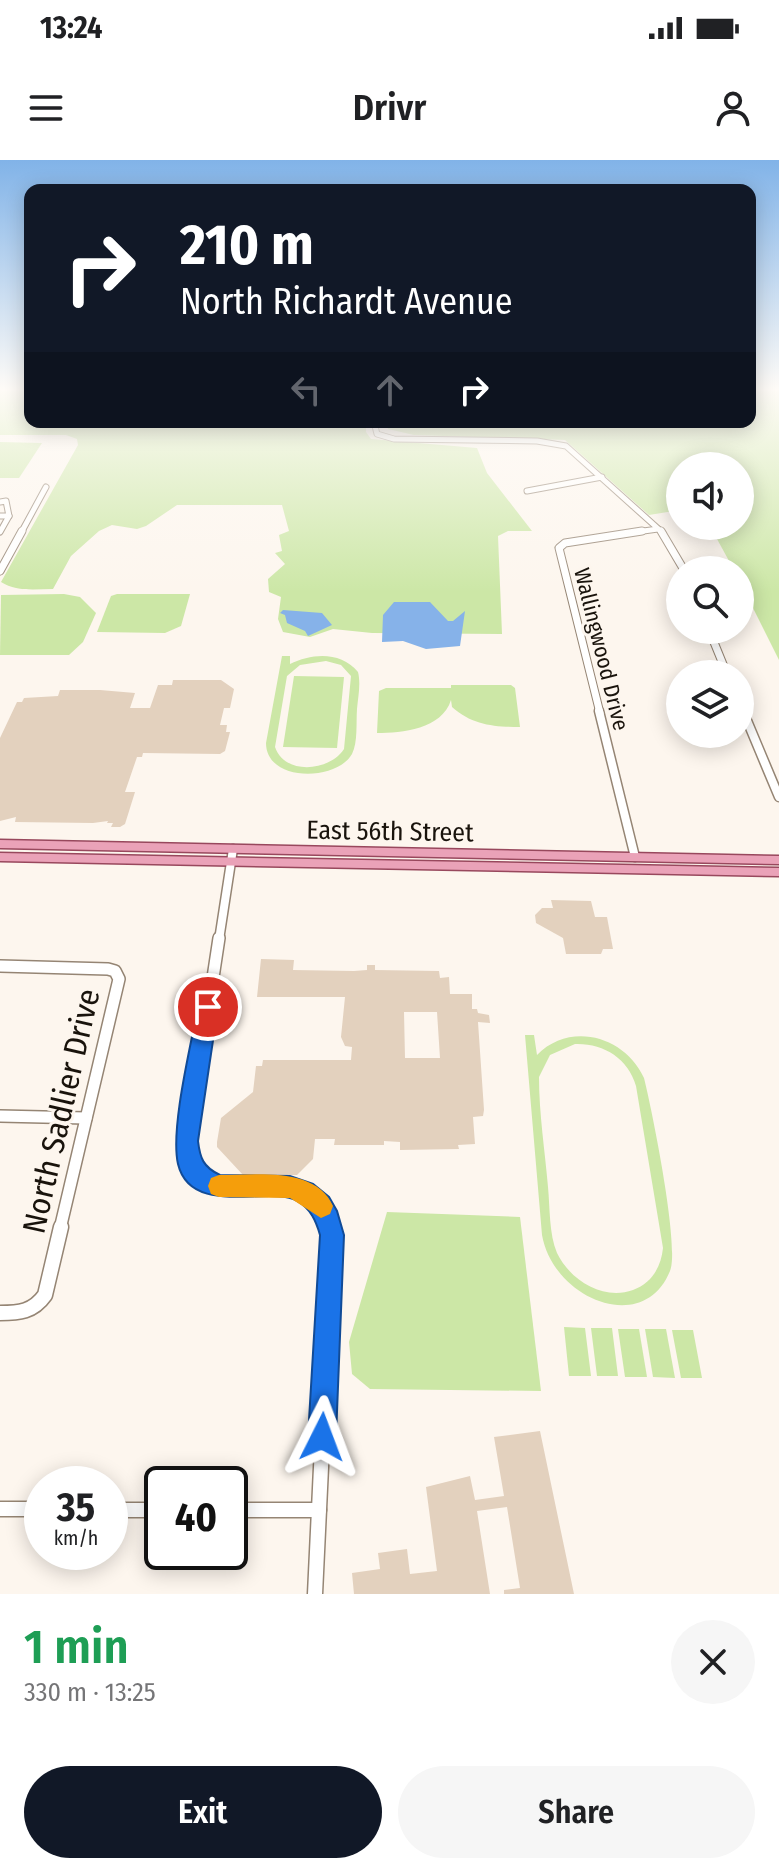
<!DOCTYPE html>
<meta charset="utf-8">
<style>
:root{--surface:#fff;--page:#f6f6f6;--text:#202124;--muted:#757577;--accent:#111827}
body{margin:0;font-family:"Fira Sans Condensed",sans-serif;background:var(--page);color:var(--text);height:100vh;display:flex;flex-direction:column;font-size:30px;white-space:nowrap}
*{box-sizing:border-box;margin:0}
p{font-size:26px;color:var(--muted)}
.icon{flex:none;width:44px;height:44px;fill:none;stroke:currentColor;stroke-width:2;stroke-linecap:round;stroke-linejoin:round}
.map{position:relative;height:1434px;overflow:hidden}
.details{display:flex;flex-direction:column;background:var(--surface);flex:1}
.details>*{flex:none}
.banner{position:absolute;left:24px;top:24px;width:732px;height:244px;border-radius:16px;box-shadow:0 4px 20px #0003;background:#111827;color:#fff;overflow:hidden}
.controls{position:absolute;left:666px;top:292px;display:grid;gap:16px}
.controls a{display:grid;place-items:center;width:88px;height:88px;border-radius:50%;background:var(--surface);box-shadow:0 4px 20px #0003;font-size:40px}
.speed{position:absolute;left:24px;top:1306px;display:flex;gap:16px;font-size:40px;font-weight:700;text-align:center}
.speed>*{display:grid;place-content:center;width:104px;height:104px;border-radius:50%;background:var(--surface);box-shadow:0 4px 20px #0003;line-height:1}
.speed small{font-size:20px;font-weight:400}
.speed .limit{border:4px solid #111;border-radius:12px;background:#fff;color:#111}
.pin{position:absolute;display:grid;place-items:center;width:68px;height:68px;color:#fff;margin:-34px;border:4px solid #fff;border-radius:50%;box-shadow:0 2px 8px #0007}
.me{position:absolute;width:88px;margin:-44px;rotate:3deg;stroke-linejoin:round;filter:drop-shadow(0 0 6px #0008)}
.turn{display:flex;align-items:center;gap:28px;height:168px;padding:0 24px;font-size:36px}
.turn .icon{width:104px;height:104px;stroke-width:2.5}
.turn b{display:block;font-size:56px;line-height:68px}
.lanes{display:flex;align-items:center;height:76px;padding:0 24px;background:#0003;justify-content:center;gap:40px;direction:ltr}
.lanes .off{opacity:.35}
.round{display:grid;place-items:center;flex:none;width:84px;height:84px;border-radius:42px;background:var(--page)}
.overview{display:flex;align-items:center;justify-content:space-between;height:136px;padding:0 24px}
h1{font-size:48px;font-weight:600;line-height:60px;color:#1e9e55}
.cta{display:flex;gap:16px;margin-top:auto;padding:16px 24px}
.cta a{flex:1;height:92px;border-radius:48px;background:var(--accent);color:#fff;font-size:32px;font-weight:600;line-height:92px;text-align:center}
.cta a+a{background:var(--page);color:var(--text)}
.status{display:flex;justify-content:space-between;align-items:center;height:56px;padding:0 40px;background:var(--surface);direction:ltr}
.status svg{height:22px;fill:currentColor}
header{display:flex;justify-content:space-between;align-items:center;height:104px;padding:0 24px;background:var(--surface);font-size:36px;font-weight:600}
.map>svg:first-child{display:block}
.green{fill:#cce7a6;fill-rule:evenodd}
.water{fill:#86b2e9}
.building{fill:#e3d1be;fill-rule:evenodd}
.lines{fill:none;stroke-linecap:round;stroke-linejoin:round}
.minor-far4-casing{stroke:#958574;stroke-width:7}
.minor-far3-casing{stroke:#958574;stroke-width:9}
.minor-far2-casing{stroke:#958574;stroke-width:11}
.minor-far1-casing{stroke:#958574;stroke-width:14}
.minor-casing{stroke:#958574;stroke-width:17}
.major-casing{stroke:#98485d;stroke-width:3}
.minor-far4{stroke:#fff;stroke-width:5}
.minor-far3{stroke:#fff;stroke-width:7}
.minor-far2{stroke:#fff;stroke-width:8}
.minor-far1{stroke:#fff;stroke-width:11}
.minor{stroke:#fff;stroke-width:14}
.major{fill:#eaa2b8;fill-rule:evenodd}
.route{fill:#1a73e8;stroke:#114b97;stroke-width:2}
.slow{fill:#f59e0b}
.labels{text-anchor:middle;stroke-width:6;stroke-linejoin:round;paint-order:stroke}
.far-street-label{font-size:22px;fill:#19130c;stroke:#fdf6ee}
.street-label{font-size:26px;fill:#19130c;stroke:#fdf6ee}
.near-street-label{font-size:32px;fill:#19130c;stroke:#fdf6ee}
</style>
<div class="status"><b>13:24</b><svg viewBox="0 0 49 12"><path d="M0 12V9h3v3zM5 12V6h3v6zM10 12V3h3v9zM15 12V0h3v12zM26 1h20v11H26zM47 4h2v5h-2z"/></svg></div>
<header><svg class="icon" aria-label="menu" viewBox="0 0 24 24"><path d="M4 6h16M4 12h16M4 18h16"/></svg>Drivr<svg class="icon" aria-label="person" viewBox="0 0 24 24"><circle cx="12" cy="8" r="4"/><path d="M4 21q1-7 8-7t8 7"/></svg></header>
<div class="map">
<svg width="779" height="1434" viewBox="0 0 779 1434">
<rect width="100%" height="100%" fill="#fdf6ee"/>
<g class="green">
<path d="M0,231H30V262H366V272L371,279L477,288L487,313L532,371H508L498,376L502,474L372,473L333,469L310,477L283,472L278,459L281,437L269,432L268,419L285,404L275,393L282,391L279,375L289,371L282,345H177L146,366L137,369L112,365L99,371L71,396L53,429C35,429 16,432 1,422L78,285L77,279L66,275H0Z"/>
<polygon points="750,231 779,231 779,500 740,422 740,410 734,410 717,379 705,366 740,366 740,306 680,306 680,350 649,355 565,280 414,275 388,269 386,262 750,262"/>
<polygon points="0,282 42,283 19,318 0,318"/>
<polygon points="64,434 80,437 96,453 83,482 69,495 0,495 1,435"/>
<polygon points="117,434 190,434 181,466 165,473 97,472 111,436"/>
<path d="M282,496H290V504C312,493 341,491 358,512C361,524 358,537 357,549C356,563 358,582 352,594C336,622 266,622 266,583ZM326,501L341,505L351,516L344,589C330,611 285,616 275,587L287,516L300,505Z"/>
<polygon points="294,516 344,517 337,588 283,587"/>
<path d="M451,525H511L515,528L520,567C494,567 472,565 452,547L451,540C442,569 402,573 377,573L379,531L386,528H451Z"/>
<path d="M525,875H534L537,895C570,861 625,876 644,918C652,950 680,1087 670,1111C643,1177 553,1138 542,1075ZM575,884C603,883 628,898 636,926L663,1088C661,1107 652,1123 633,1130C603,1141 570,1120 557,1093C549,1074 550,1048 548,1027C545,991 539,954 539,917L550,895Z"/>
<polygon points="387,1052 520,1057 541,1231 370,1229 352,1214 349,1182"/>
<polygon points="564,1167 585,1168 591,1216 569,1216"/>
<polygon points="591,1168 612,1168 618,1216 597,1216"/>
<polygon points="618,1169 639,1169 647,1217 625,1217"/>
<polygon points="645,1169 666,1169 675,1218 653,1217"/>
<polygon points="672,1170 693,1170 702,1218 681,1218"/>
</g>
<g class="water">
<polygon points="394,442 430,442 448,461 453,461 465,451 460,486 426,489 403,481 382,482 383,455"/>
<polygon points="283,450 322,453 332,465 308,476 305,471 287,463 285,455 280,453"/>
</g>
<g class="building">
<polygon points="173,520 221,520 234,529 230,548 224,548 220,565 227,565 226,572 230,572 225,591 220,594 143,593 142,597 137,597 125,632 135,632 125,664 120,667 111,667 113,663 107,663 108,661 93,663 15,662 16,657 0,661 0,578 17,542 22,542 24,538 58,536 60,530 100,530 135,533 130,548 150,548 158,525 172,525"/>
<polygon points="551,740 591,741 595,757 607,757 613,789 603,789 601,794 566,794 563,778 536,763 535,755 542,748 553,748"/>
<path d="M261,799L294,800L293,810L354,811L367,810V805H375V810L439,811L440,818L449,817L450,834H472V849H477L478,853L489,855L490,863L478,862L484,950L483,956L473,957L475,984L458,985L459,989L400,990V982L384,981V985H334L335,979H315L313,999L297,1015H243L217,987V982L221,958L253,932L256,906H262L263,900H351L352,887L345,886L341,877L345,837H257ZM404,852H437L440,898H405Z"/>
<polygon points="540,1271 574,1434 504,1434 504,1430 520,1428 507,1347 477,1351 490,1434 354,1434 352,1413 380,1409 378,1393 407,1389 410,1414 437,1411 426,1327 470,1316 475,1340 504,1336 494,1277"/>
</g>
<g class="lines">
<defs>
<g id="minor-far4">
<polyline points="374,262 377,274 394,279 537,281 566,286 663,373"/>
<polyline points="527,331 602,317"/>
<polyline points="0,342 6,341 9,356 0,356"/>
<polyline points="0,372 9,356"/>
<polyline points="21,373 46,327"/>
<polyline points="629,373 658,369"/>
</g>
<g id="minor-far3">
<polyline points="661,371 684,410"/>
<polyline points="0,411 22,371"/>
<polyline points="709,470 727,514"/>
<polyline points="740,544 744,553"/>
<polyline points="600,553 559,388 565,383 642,371"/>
</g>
<g id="minor-far2">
<polyline points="599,551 635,697"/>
<polyline points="743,551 779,637"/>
<polyline points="219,780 233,689"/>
</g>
<g id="minor-far1">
<path d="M219,778L186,996C193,1007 199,1017 212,1022C255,1039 313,1005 330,1069"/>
<polyline points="0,806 108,809 115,811 119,819 60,1069"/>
<polyline points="0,956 86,958"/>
</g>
<g id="minor">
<path d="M0,1153C19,1153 33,1152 45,1135L61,1067"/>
<polyline points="0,1349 42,1349"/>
<polyline points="110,1350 162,1350"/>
<polyline points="230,1350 319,1350"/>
<polyline points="315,1434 332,1075 330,1067"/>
</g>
<g id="major">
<polygon points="0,680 779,696 779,704 0,688"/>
<polygon points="0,693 779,708 779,716 0,701"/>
</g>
</defs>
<use href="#minor-far4" class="minor-far4-casing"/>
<use href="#minor-far3" class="minor-far3-casing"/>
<use href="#minor-far2" class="minor-far2-casing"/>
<use href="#minor-far1" class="minor-far1-casing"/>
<use href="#minor" class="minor-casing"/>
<use href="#major" class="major-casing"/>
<use href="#minor-far4" class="minor-far4"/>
<use href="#minor-far3" class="minor-far3"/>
<use href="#minor-far2" class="minor-far2"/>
<use href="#minor-far1" class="minor-far1"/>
<use href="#minor" class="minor"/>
<use href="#major" class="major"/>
</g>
<linearGradient id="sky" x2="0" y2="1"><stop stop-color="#81b3e8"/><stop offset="0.53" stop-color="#fefbf7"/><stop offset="1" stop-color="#fefbf7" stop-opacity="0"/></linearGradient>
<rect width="779" height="432" fill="url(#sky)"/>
<path class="route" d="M208,838L215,841L218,847L198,981C200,998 203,1007 220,1015L290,1016L313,1024L329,1037L337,1051L344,1075L336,1277L332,1287L322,1291L312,1287L308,1277L320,1075C316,1061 311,1049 297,1041C270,1025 191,1058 178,1004C170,969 191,885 198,847L201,841Z"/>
<path class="slow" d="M219,1015C255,1015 316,1006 333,1046L330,1054L321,1058L290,1038L219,1037L211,1034L208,1026L211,1018Z"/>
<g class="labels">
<g class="far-street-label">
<text transform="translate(602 489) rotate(76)" y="8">Wallingwood Drive</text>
</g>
<g class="street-label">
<text transform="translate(390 671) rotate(1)" y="9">East 56th Street</text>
</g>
<g class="near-street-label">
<text transform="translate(61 951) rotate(-77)" y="11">North Sadlier Drive</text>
</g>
</g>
</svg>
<div class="controls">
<a><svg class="icon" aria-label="sound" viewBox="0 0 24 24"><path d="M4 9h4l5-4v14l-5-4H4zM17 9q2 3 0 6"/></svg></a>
<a><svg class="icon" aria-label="search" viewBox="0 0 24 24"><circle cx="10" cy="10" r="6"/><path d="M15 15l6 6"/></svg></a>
<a><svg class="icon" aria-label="layers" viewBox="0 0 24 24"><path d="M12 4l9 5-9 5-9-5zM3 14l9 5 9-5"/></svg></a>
</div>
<div class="speed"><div>35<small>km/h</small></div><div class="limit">40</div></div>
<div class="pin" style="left:208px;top:847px;background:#d93025"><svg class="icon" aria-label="arrive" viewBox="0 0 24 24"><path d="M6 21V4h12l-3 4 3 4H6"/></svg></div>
<svg class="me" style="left:322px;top:1277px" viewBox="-20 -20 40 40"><path d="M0-17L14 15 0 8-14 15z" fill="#1a73e8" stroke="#fff" stroke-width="4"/></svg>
<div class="banner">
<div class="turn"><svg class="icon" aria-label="right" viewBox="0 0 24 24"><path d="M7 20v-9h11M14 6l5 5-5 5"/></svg><div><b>210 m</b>North Richardt Avenue</div></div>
<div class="lanes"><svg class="icon off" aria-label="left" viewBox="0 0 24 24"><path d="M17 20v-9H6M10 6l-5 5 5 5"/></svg><svg class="icon off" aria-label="ahead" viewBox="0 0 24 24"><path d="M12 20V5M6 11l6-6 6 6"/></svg><svg class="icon" aria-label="right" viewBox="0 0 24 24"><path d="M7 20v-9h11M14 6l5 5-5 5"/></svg></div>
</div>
</div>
<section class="details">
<div class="overview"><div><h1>1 min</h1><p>330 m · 13:25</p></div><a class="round"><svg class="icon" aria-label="close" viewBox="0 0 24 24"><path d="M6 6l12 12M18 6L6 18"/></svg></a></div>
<div class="cta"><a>Exit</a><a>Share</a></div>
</section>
